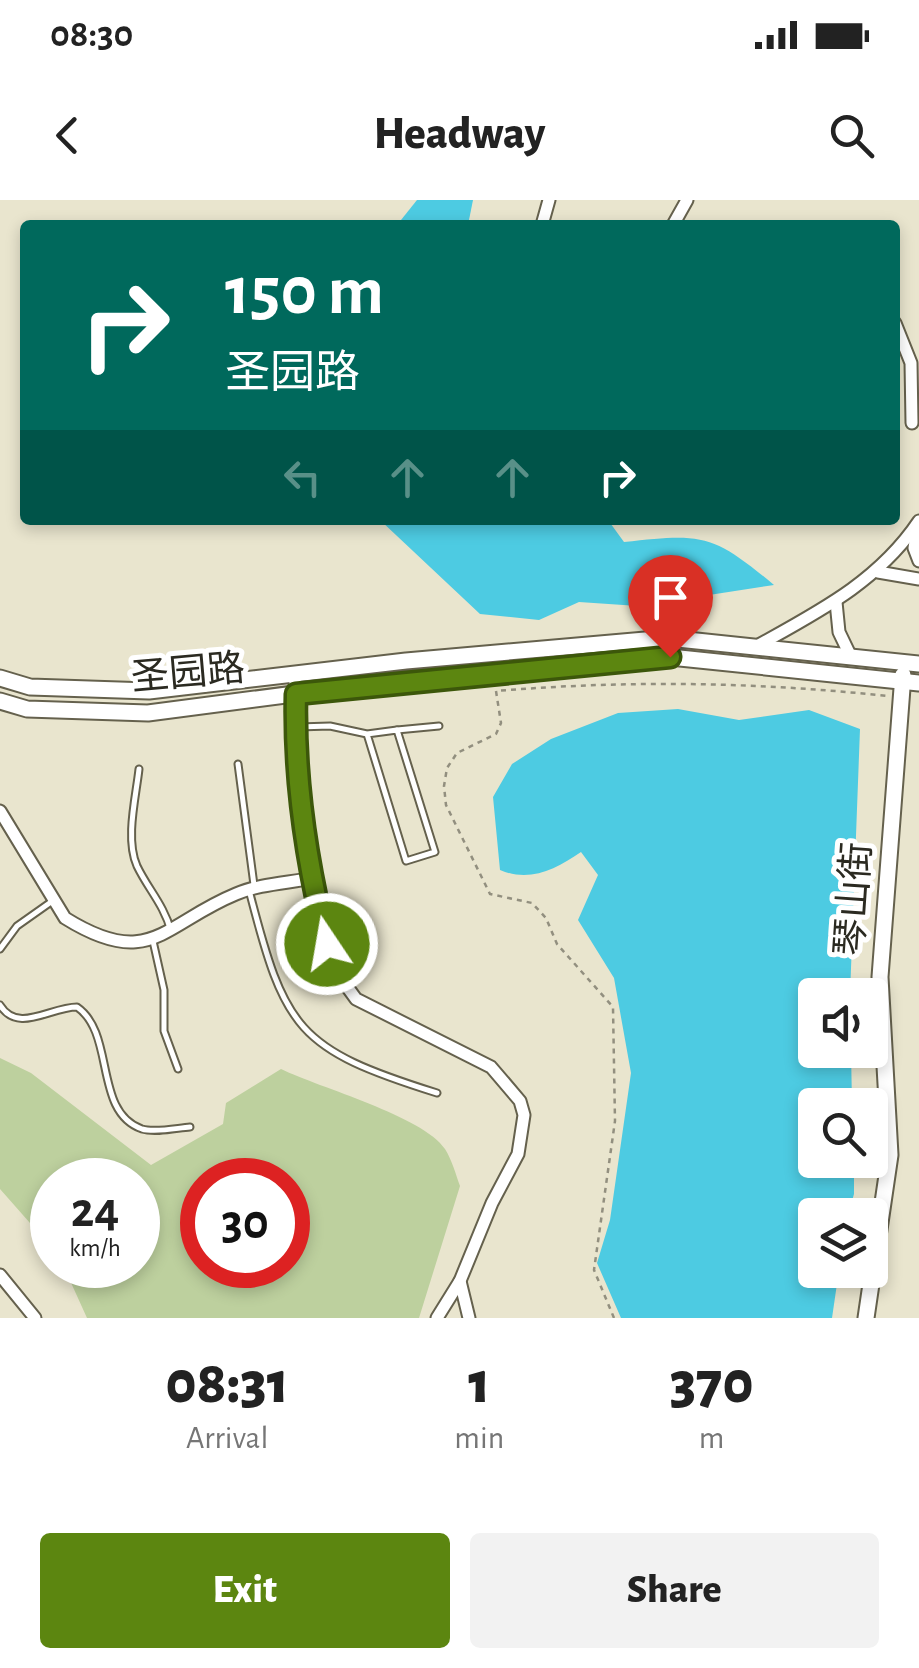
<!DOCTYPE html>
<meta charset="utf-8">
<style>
:root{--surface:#fff;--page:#f2f2f2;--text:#222;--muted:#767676;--accent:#5c8610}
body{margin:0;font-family:"Alegreya Sans","Noto Sans SC",sans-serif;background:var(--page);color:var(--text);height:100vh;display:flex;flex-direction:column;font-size:38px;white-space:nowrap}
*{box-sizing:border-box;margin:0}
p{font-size:32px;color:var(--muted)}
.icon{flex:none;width:55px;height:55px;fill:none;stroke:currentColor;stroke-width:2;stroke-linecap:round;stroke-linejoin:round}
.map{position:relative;height:1118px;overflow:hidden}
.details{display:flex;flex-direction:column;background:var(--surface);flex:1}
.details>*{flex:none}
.banner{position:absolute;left:20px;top:20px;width:880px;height:305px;border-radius:10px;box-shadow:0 5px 15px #0003;background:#00695c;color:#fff;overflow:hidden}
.controls{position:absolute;left:798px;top:778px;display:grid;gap:20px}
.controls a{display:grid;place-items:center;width:90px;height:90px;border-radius:10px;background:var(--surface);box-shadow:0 5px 15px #0003;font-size:50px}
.speed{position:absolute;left:30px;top:958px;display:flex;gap:20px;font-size:50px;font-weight:700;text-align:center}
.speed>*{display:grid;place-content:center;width:130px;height:130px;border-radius:50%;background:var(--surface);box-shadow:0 5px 15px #0003;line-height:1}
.speed small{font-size:25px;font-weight:400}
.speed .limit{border:15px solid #d22;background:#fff;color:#111}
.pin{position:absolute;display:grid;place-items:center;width:85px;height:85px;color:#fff;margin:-102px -42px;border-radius:50% 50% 50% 0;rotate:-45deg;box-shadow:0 0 10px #0007}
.pin .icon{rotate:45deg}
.me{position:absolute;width:110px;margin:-55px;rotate:348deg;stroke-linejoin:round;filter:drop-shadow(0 0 8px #0008)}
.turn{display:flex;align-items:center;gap:35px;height:210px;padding:0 40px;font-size:45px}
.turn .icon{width:130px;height:130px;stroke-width:2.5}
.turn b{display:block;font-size:70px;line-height:85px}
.lanes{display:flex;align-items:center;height:95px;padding:0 40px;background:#0003;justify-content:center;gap:50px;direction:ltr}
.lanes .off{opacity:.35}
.eta{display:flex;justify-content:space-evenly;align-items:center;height:170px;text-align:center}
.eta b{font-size:60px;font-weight:800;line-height:70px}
.button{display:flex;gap:20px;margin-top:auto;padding:20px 40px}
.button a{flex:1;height:115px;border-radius:10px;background:var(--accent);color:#fff;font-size:40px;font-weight:800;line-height:115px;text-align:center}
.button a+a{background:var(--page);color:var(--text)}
.status{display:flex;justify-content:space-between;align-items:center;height:70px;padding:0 50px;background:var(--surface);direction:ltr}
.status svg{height:28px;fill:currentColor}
header{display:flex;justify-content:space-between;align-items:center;height:130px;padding:0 40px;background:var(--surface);font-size:45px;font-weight:800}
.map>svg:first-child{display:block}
.green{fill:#bdd09e;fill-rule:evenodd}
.water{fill:#4dcbe2}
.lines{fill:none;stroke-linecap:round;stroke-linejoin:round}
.lane-casing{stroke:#65614d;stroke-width:9}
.street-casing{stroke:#65614d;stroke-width:15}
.secondary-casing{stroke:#65614d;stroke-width:19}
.path{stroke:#928f7f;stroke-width:2.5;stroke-dasharray:5 5;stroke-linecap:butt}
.lane{stroke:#fff;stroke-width:5}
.street{stroke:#fff;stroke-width:11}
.secondary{stroke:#fff;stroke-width:15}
.route-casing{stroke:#3c570a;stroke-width:25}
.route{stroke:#5c8610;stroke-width:18}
.labels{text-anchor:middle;stroke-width:10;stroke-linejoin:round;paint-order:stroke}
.street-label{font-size:38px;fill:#2b2a21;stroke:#fff}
</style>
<div class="status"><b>08:30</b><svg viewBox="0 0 49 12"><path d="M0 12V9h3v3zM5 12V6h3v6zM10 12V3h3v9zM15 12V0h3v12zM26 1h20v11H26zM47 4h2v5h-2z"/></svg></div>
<header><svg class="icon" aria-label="back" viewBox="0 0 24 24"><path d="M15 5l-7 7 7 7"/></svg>Headway<svg class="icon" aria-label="search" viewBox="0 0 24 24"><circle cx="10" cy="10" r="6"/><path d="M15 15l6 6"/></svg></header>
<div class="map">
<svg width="919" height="1118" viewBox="0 0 919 1118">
<rect width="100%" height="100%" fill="#e9e5ce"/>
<path class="green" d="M0,858L31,873L151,965L223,924L226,903L281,869C320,888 423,916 445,949C452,960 456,975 460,986L419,1118H87L63,1065H138V980H52V1048L0,989ZM202,980H288V1065H202Z"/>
<g class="water">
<polygon points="417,0 473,0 468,25 397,25"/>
<path d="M380,320H608L624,342C703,333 713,334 774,385L638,406L579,402L539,420L480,414Z"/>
<path d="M678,509L739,520L809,510L860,529L850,795H815V850H851L852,905H815V960H854V994L848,1015H815V1070H839L832,1118H621L597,1063L610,1020L631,873L614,778L578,720L598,675L581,652C556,669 530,683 500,670L493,597L512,564L551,539L618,513Z"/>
</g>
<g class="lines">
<defs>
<g id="lane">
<polyline points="298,527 330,526 367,534 406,661 435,652 397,530 367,534"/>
<polyline points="397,530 439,526"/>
<polyline points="238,564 254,685"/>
<path d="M139,569C136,597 125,639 137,666C148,689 164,705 171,731"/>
<path d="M249,690C285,830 297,849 437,893"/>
<polyline points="153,741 164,790 164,831 178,869"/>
<polyline points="0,749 17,726 51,702"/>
<path d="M0,805C18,834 50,807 77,807C116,834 93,912 142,929C155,933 177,928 190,927"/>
</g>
<g id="street">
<polyline points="542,25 549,0"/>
<polyline points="673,25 687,0"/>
<polyline points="895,123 911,163 912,223"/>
<polyline points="917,328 914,348 919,361"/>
<polyline points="878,372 919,379"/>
<polyline points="836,402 839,432 851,457"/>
<path d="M755,447C818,412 878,382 919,321"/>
<polyline points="295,474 295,527 311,669 327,744 340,777 356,799 491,867 520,901 524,915 518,954 492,1003 460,1081 437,1118"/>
<path d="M0,611L65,718C150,771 163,724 236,694C259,684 288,683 313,678"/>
<polyline points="0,1075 35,1118"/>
<polyline points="460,1081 469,1118"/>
</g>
<g id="secondary">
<polyline points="0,478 30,487 149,491 406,461 668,438 919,464"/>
<polyline points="0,501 27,509 148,513 409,479 670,457 919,483"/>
<polyline points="866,1118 890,955 880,777 903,475"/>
</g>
</defs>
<use href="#lane" class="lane-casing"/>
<use href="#street" class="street-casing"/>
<use href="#secondary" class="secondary-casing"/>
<path class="path" d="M614,1118L594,1070L615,921L613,807L557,744L546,718L532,703L490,694L446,605L444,586L447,568L457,553L496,534L501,523L496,491C628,480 756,482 887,496"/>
<use href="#lane" class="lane"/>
<use href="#street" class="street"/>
<use href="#secondary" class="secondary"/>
</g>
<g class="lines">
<defs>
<path id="route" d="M327,744C307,665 294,576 296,494L670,457"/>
</defs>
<use href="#route" class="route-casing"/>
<use href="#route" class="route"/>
</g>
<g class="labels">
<g class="street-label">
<text transform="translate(188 472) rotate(-5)" y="13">圣园路</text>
<text transform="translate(853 699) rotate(-86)" y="13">琴山街</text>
</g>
</g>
</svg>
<div class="controls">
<a><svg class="icon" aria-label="sound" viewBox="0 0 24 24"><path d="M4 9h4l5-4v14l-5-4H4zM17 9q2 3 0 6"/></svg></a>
<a><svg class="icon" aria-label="search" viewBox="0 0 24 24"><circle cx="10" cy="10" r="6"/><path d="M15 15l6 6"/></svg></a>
<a><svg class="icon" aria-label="layers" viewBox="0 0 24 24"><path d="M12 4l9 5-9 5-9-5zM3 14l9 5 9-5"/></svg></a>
</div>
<div class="speed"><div>24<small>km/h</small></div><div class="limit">30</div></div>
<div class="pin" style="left:670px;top:457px;background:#d93025"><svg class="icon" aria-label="arrive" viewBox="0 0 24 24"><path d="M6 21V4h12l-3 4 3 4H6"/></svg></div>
<svg class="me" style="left:327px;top:744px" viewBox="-20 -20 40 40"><circle r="17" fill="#5c8610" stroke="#fff" stroke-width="3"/><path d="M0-11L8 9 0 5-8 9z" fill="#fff"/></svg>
<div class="banner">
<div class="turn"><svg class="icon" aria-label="right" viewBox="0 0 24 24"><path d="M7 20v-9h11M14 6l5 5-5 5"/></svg><div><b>150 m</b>圣园路</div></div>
<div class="lanes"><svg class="icon off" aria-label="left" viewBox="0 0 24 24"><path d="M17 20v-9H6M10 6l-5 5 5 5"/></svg><svg class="icon off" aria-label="ahead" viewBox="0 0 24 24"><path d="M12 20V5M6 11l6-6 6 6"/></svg><svg class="icon off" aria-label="ahead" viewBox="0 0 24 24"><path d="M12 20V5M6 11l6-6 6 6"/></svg><svg class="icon" aria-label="right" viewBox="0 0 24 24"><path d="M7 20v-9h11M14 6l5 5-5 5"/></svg></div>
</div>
</div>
<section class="details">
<div class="eta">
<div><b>08:31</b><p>Arrival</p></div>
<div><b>1</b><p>min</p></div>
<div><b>370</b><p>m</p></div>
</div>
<div class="button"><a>Exit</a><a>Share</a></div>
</section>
